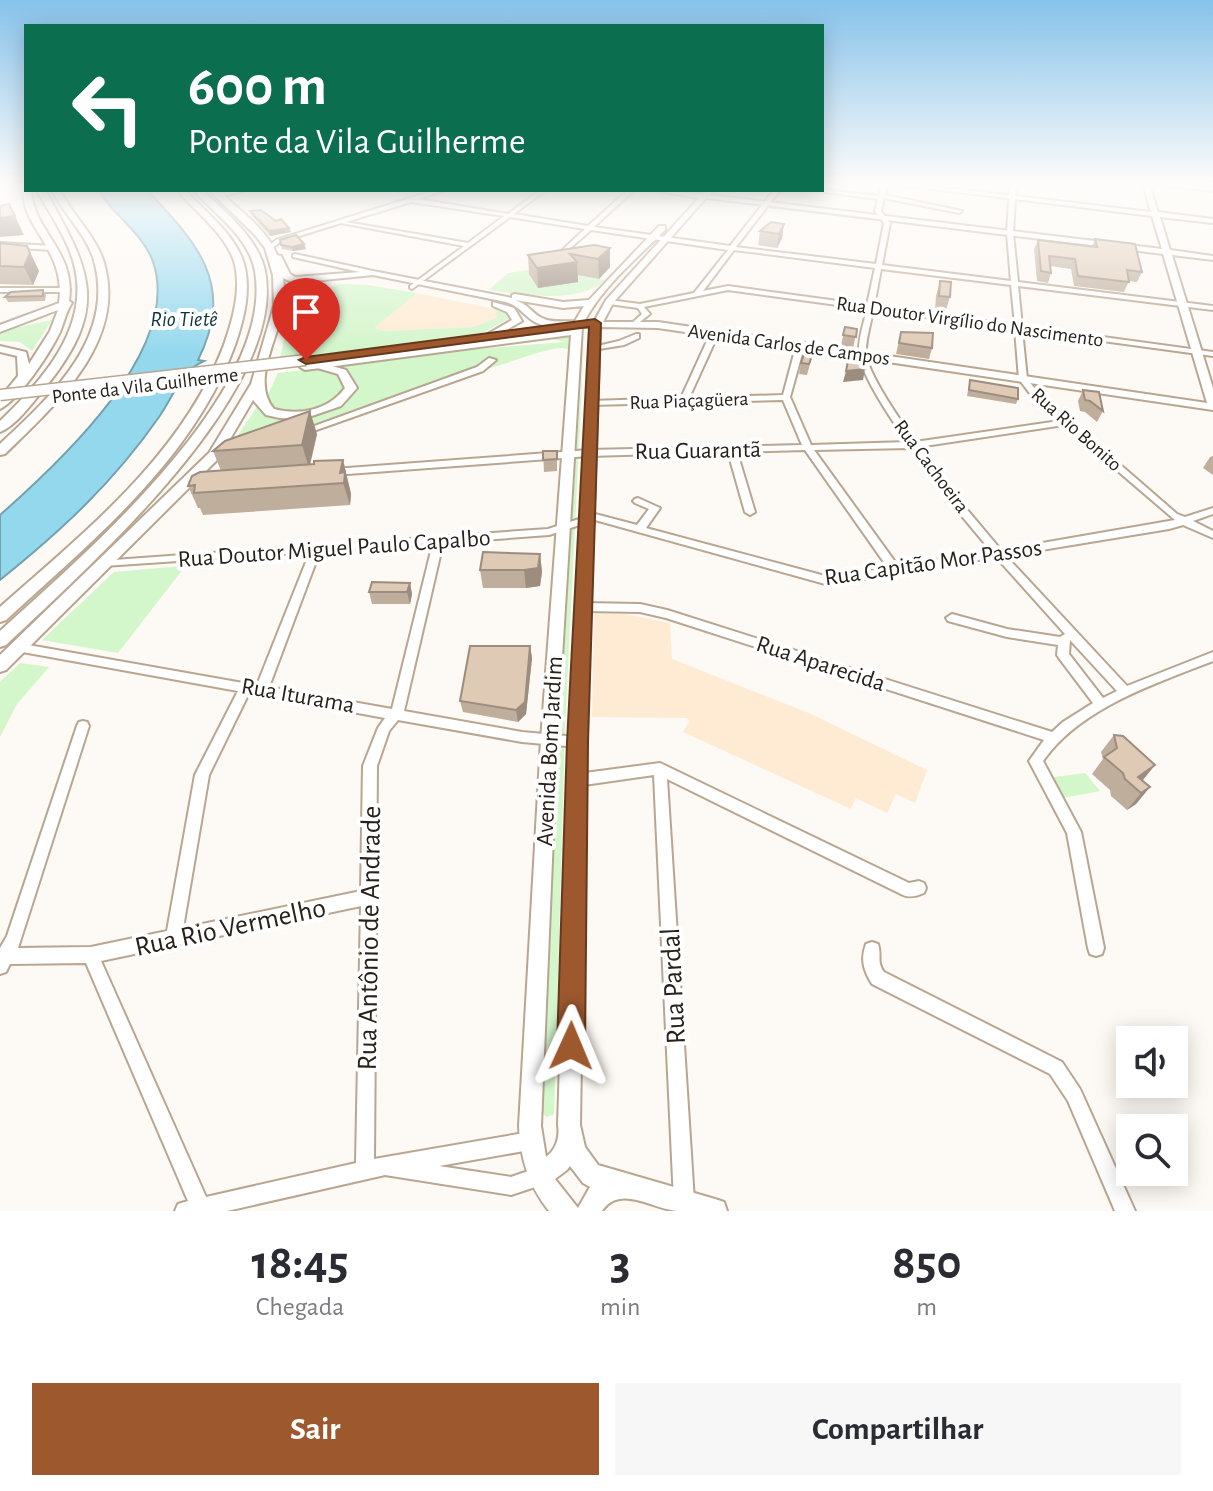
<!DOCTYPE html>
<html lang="pt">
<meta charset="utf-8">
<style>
:root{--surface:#fff;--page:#f7f7f7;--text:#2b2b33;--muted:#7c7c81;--accent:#9d582d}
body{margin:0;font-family:"Alegreya Sans",sans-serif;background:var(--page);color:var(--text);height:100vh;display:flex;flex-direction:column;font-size:30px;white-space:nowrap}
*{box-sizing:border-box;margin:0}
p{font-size:26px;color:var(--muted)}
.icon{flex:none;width:44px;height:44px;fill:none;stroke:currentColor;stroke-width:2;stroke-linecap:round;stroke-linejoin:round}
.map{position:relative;height:1211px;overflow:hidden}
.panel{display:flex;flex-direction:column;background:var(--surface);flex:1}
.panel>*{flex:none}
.hud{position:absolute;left:24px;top:24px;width:800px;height:168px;border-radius:0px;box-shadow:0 4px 20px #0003;background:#0b6e4f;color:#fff;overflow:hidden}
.buttons{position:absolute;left:1116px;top:1026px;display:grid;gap:16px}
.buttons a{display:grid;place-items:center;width:72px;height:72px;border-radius:0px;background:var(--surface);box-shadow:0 4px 20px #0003;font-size:40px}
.pin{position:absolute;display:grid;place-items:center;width:68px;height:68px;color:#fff;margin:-82px -34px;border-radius:50% 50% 50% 0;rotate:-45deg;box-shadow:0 0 8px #0007}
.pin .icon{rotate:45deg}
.me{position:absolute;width:88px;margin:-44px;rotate:1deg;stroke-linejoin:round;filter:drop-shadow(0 0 6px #0008)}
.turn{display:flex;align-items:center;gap:28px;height:168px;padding:0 32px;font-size:36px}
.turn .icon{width:104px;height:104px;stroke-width:2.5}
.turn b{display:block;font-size:56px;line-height:68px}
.eta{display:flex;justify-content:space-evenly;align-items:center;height:136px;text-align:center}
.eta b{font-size:48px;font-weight:700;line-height:56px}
.cta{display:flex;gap:16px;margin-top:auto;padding:16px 32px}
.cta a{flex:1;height:92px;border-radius:0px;background:var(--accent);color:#fff;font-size:32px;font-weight:700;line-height:92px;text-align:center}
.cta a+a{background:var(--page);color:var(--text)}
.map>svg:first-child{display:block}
.built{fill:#ffebd3}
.green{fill:#d3f6cb}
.water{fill:#94d8ee;stroke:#74a1ae;stroke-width:2}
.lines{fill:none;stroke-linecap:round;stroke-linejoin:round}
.minor-casing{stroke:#b9a691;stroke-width:4}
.major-casing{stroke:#b9a691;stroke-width:4}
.highway-casing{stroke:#b9a691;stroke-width:4}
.minor{fill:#fff;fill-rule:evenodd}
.major{fill:#fff;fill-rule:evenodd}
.highway{fill:#fff;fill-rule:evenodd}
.major-bridge-casing{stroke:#b9a691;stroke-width:13;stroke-linecap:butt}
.major-bridge{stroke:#fff;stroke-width:10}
.wall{fill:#c0ae9c}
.shaded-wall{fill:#9c8d7f}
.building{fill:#dfcab5;stroke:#9c8d7f;stroke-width:2}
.route{fill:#9d582d;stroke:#66391d;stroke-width:2}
.labels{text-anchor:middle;stroke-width:8;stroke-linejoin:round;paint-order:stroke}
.far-street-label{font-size:20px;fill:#282119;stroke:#fff}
.far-water-label{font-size:22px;font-style:italic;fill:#10323b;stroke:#fff}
.street-label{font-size:24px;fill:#282119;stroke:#fff}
.near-street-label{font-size:28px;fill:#282119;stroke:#fff}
</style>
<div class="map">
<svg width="1213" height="1211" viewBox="0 0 1213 1211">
<rect width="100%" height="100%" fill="#fdf9f4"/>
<g class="built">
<polygon points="417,293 495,309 497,318 471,327 385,331 373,328"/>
<polygon points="594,614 624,614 670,623 672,659 811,714 927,770 915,803 896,794 887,813 856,798 851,809 683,732 689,722 687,718 592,717"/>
</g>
<g class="green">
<path d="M569,264L577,275L605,280C582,304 520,295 489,290L508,273Z"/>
<polygon points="339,284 368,285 417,293 374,328 385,331 472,327 497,318 495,309 506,313 508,319 477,336 280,360 291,300"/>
<polygon points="52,320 32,351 20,342 0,341 0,331"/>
<path d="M569,337L570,350C553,341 505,368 481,369L235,453L227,451L257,407L261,410L278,373L464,350L566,342L552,339Z"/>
<polygon points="584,341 565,729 554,1114 547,1117 542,1113 557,740"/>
<polygon points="182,566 183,569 118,653 42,640 114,572"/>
<polygon points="20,663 49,667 17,704 0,737 0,682"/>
<polygon points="1085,773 1100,791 1063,798 1047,778"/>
</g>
<path class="water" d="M98,190H147C197,243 236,284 198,360L204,361C181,371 173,397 159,417C114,482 61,531 0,580V515C59,463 183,349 153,262C143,233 114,216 98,190Z"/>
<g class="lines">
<defs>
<g id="minor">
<path d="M882,184H888L885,195L962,211L959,213L884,198L881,211L890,223L882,265L1011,281L1007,233L1010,184H1016L1013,233L1018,282L1213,306V310L1018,286L1022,326L1213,352V356L1022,330L1027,379L1040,395L1177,514L1185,517L1213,508V514L1193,521L1213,531V538L1183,525L1169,529L1006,556L1127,686L1213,652V661C1154,684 1080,708 1043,761L1081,832L1104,948L1102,954L1096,956L1090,954L1088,948L1067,833L1029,761L1044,740L666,618L640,612L583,611L577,607L583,603L640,604L667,610L1052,732L1063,722L1093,703L1059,658L1057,655L1058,645L1007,637L948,621L946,618L952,614L1007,629L1060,637L1065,634L996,557L829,585L595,520L549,535L443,543L404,711L522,732L578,737L583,738L584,742L583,746L578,747L522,742L398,720L389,731L377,766L374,1159L530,1132L536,1135L539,1141L536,1147L530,1150L439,1166L511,1177L540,1167L547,1169L549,1176L547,1183L511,1195L385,1175L227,1211H175L178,1204L188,1201L86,963L10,964L6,972L0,974V948L7,936L77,726L79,722L83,721L87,722L89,726L18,948L91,947L167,931L195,775L238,691L17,651L13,650L11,647L13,644L17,643L243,683L247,681L257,685L310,552L104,566L100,565L99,563L100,561L548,529L595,514L637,525L649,509L635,503L633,501L635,499L638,498L660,508L646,528L829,577L888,568L805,450L737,452L755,512L750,515L745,512L728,452L589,456L334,475L329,472L334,469L589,450L802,445L783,400L591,405L587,403L591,401L681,398L707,341L711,339L715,341L689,398L783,395L794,354L798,352L802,354L790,397L811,445L907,442C894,423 860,374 859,353C858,339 864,323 867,309L728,290L644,307L650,314L636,325L632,323L642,314L638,308L609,304L606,302L609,300L640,304L694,293L728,250L591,230L559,258L557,257V255L585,229L510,217L412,289L410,288V286L464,246L341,223L280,242L271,249L266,248L276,240L436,190H445L418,199L508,214L540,190H546L514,214L588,226L628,190H634L594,227L730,246L774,190H780L736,247L876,264L884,223L875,211L878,199L808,190H822L879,196ZM411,202L504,216L468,243L346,222ZM734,250L875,268L867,305L728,286L703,291ZM881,269L1011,285L1015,325L874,306ZM873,310L1015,329L1019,379L1034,399L1059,421L915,442C902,422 868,375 866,354C865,340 871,324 873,310ZM1064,425L1175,520L1001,550L953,493L918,447ZM910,448L946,497L991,551L898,566L814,450ZM433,543L392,709L269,687L320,551ZM1070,640L1117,691L1103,698L1069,654ZM249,693L385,718L378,728L363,766L361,891L183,928L209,775ZM361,906L356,1163L206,1197L101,961Z"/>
<polygon points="1167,184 1213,187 1213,191 1170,186"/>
<polygon points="236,190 247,190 219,197 216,195"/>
<polygon points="0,243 53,246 56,248 53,250 0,247"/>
<polygon points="295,254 373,271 376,273 373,275 293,257 293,255"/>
<polygon points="0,288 67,288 70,290 67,292 0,292"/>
<polygon points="636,334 639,334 639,338 624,345 593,350 589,348 619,341"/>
<polygon points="489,358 496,360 483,371 305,434 302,435 298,432 477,367"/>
<path d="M660,763L909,883L919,881L924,883L926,888L924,893C917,896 910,898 903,895L667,779L694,1201L691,1208L684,1211L677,1208L674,1201L654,775L577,786L572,784L570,780L572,776L577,774Z"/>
<path d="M872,942L878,944C882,956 876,961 884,972L1062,1062L1080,1089L1135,1211H1115L1068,1101L1050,1074L872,984C864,971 860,960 866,944Z"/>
</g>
<g id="major">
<path d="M894,184H915L1151,212L1143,184H1149L1158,212L1213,219V223L1160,217L1170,250L1213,256V260L1172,255L1213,388V410L658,328L600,327L586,742L580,1125L585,1147L598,1165L715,1199L724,1202L727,1211C710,1211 693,1211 677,1211C652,1209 620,1184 602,1211H549C529,1186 520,1158 519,1126L541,740L571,335L305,370L300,367L305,364L572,330L573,327C561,327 544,328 533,321C522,313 520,307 506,302L373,275L294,283L283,278L275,260L268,256L272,254L281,256L290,274L295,277L373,271L512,298V295L515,294L563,302L589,300L659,226H665V230C636,259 602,287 584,322H594L606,300L699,198L652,190L703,194L706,190H713L710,195L1162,249L1152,216ZM706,198L1163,254L1207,403L658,322H603L613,303ZM515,300L563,308L584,306L575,321C565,321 551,323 542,318C531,313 530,305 515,300ZM582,327H591L570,742L558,1125C560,1137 556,1150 546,1157L541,1126L557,740ZM570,1166L583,1183L590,1187L578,1208L555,1179L567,1170Z"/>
<polygon points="308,282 315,284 293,296 282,308 276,308 276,304 287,292"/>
<polygon points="493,302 514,308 522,321 489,340 486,339 486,335 512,320 507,312 493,306"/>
</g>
<g id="highway">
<path d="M24,188L31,190C34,233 76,251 69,301L72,303C66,311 64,323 60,332C50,353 20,399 0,409V398L18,376L17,356L0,352V346L26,352L29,364L50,331L58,310L0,332V325L59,303C67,249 18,225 24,188Z"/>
<path d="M37,190H45C92,273 110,308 44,389C32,403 17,425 0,432V421C41,382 89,329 75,268C69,240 50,215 37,190Z"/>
<path d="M52,190H60C72,215 97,237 104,263C127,342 55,405 5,454L0,455V444C49,398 114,340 95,264C89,237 64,215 52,190Z"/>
<path d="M177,190H185C205,212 233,232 243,261C252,288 244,319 235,345C193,460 93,540 6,620L0,622V607C86,531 182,455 224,345C233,319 242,288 234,261C224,232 196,213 177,190Z"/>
<path d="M193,190H202C225,212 258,238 265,271C288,392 87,568 6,645L0,647V631C82,556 276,392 255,271C249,237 215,214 193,190Z"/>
<path d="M209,190H218C236,207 262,226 274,248C282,266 287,290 283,309C277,341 251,382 274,409C300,416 329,410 345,388L338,374L314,367V363L318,362L346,370L357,388L341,406L303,419L280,418L266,415L253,400L219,458L6,670L0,672V655L209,453L251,384L274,306L273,275L265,248L255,235Z"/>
</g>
</defs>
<use href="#minor" class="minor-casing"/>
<use href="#major" class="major-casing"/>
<use href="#highway" class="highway-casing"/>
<use href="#minor" class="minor"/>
<use href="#major" class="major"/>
<use href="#highway" class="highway"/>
<defs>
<polyline id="major-bridge" points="0,395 306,360"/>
</defs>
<use href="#major-bridge" class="major-bridge-casing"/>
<use href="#major-bridge" class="major-bridge"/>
</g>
<g class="wall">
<polygon points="250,211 276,221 291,232 270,236 252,216"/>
<polygon points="784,224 782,238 777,248 758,245 760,231"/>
<polygon points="1095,239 1142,272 1137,282 1129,281 1124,292 1074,286 1071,269 1050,266 1051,273 1048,283 1037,281 1034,249 1038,240 1092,246"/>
<polygon points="280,240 304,244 306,249 293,251 282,249"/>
<polygon points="0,243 27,246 39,271 33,285 0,284"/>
<polygon points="610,248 610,267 599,279 578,275 578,282 538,288 529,274 528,255"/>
<polygon points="940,281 950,297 945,313 935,311 936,296"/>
<polygon points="43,290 46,295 45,301 8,302 5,297"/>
<polygon points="845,327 857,329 853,348 841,346"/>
<polygon points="901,332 932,348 929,359 896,354"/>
<polygon points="813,353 807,375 799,374 801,363"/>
<polygon points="970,380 1018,399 1016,404 967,396"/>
<polygon points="1083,390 1103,411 1097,422 1085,412 1080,411 1078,401"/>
<polygon points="317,434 310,465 343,460 351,494 350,505 203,515 200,508 198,508 188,486 221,471 213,451"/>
<polygon points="543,451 557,451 557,471 544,472"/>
<polygon points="1213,456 1213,475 1203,468 1210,457"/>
<polygon points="540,554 542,572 540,586 526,588 483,588 480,570"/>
<polygon points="410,583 412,594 410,604 372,604 369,592"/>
<polygon points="530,646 532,658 526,714 518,722 463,712 460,701"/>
<polygon points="1114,735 1155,765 1142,781 1150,787 1136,804 1127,810 1111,796 1110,790 1092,774 1103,759 1101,752"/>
</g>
<g class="shaded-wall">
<polygon points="15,216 24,235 0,237 0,218"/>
<polygon points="784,224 782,238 777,248 779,234"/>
<polygon points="289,228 291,232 270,236 269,231"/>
<polygon points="304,244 306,249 293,251 292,247"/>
<polygon points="27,246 39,271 33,285 24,267"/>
<polygon points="610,248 610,267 599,279 598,259"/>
<polygon points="577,262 578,282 538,288 537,268"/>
<polygon points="865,369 863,380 843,382 846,371"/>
<polygon points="310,411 317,434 309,468 302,445"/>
<polygon points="343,460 351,494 350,505 340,473"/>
<polygon points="540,554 542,572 540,586 526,588 524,570"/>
<polygon points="410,583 412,594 410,604 407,592"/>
<polygon points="530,646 532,658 526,714 518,722 516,710"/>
<polygon points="1155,765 1141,782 1138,777"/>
<polygon points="1150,787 1136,804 1127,810 1141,793"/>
</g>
<g class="building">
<polygon points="9,204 15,216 0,218 0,206"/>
<polygon points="261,210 276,221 281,219 289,228 269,231 250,211"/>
<polygon points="771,222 784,224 779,234 760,231"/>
<polygon points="296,235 304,244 292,247 281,245 280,240"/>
<polygon points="1095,239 1135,244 1142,272 1127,270 1129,282 1078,276 1075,259 1049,256 1051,273 1041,271 1038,240 1097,247"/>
<polygon points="0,243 27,246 30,253 24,267 0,266"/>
<polygon points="594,245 610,248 598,259 570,254 577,262 537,268 528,255"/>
<polygon points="940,281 951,282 950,297 939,296"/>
<polygon points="43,290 43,296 5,297 11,292"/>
<polygon points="845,327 857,329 856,337 843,335"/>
<polygon points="901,332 933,333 932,348 899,343"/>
<polygon points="805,351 813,353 809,364 801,363"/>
<polygon points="849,355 858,357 865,369 846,371"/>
<polygon points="970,380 1018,388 1018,399 969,390"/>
<polygon points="1083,390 1099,392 1103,411 1090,401 1085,400"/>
<polygon points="310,411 302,445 213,451 225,441"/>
<polygon points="543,451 557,451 557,459 543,460"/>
<polygon points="343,460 340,473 345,472 344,483 194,493 195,485 188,486 192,476 200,472 314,464 314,461"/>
<polygon points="483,552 540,554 538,568 524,570 480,570"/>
<polygon points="372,582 410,583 407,592 369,592"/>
<polygon points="470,646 530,646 525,702 516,710 460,701"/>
<polygon points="1114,735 1123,736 1155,765 1138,777 1150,787 1141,793 1125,779 1123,773 1104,757 1117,748"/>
</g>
<linearGradient id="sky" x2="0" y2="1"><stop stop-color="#86c2ea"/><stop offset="0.52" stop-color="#fefcfa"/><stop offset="1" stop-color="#fefcfa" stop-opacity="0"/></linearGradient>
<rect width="1213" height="354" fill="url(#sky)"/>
<polygon class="route" points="595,319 601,323 588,742 585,1046 580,1055 571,1060 561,1055 557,1046 567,742 589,327 306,364 299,360 306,357"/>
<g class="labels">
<g class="far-street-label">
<text transform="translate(970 321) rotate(8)" y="7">Rua Doutor Virgílio do Nascimento</text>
<text transform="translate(789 344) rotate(8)" y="7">Avenida Carlos de Campos</text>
<text transform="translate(145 385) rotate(-7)" y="7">Ponte da Vila Guilherme</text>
<text transform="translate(689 400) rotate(-2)" y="7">Rua Piaçagüera</text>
<text transform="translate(1077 429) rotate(42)" y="7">Rua Rio Bonito</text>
<text transform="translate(932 466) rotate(53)" y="7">Rua Cachoeira</text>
</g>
<g class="far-water-label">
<text x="184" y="326">Rio Tietê</text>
</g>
<g class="street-label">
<text transform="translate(698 450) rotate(-1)" y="8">Rua Guarantã</text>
<text transform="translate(334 548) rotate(-4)" y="8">Rua Doutor Miguel Paulo Capalbo</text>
<text transform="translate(933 562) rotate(-8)" y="8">Rua Capitão Mor Passos</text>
<text transform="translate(821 663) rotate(18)" y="8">Rua Aparecida</text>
<text transform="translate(298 695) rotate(10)" y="8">Rua Iturama</text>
<text transform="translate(549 751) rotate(-87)" y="8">Avenida Bom Jardim</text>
</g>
<g class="near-street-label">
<text transform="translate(230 926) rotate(-12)" y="10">Rua Rio Vermelho</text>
<text transform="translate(368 938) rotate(-89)" y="10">Rua Antônio de Andrade</text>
<text transform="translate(672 986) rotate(-93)" y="10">Rua Pardal</text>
</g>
</g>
</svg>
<div class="buttons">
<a><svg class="icon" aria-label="sound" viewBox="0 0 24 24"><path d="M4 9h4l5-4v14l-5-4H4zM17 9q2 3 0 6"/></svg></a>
<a><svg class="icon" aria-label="search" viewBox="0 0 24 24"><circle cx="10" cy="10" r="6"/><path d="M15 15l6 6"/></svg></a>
</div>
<div class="pin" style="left:306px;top:360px;background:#d93025"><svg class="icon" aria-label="arrive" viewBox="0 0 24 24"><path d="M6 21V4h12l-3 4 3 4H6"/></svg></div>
<svg class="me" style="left:571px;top:1046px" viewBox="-20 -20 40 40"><path d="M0-17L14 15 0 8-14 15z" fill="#9d582d" stroke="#fff" stroke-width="4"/></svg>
<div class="hud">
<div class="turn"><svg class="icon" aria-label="left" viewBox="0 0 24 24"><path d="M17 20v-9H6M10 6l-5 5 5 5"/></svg><div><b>600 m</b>Ponte da Vila Guilherme</div></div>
</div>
</div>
<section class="panel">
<div class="eta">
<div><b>18:45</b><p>Chegada</p></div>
<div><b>3</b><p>min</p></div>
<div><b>850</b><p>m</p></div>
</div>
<div class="cta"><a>Sair</a><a>Compartilhar</a></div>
</section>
